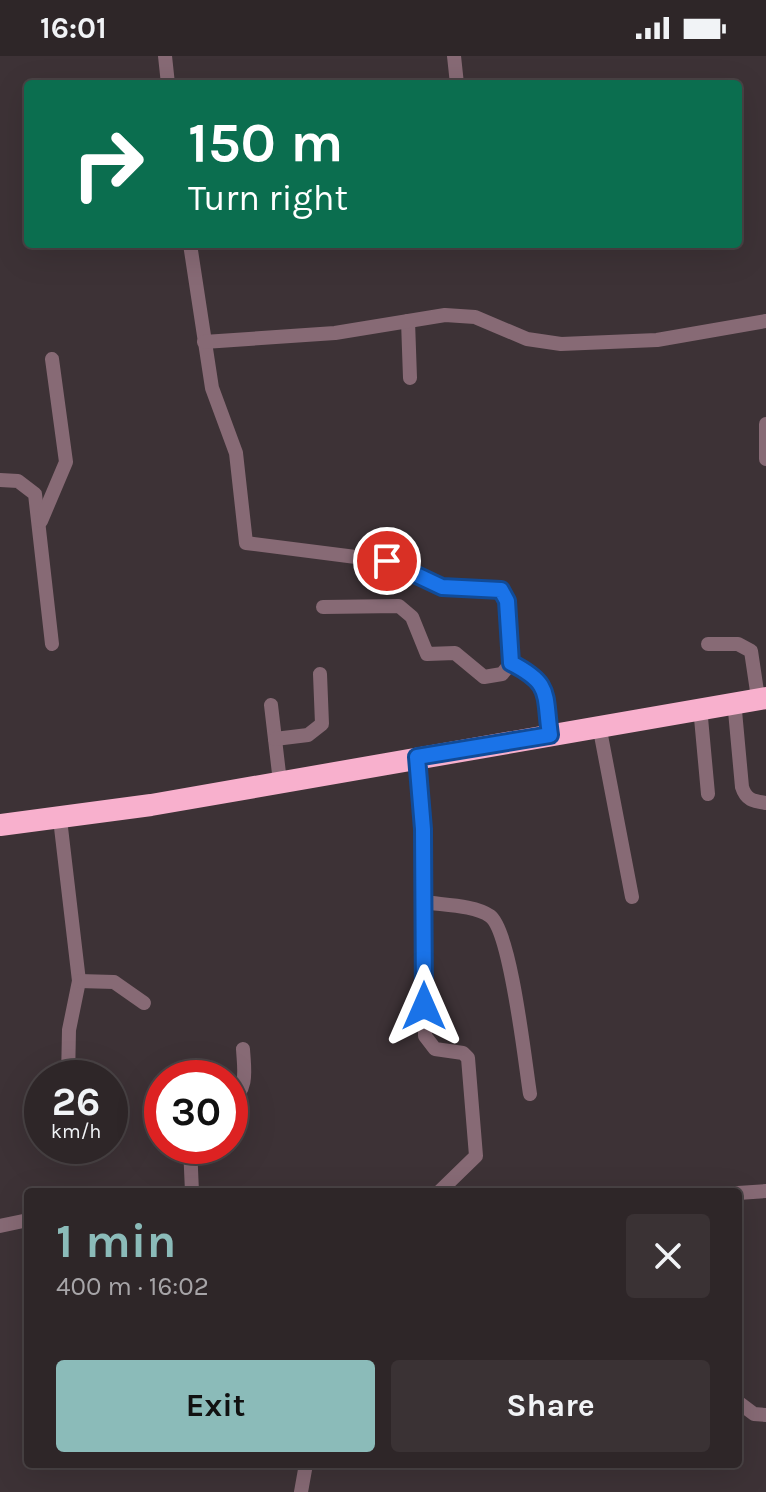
<!DOCTYPE html>
<meta charset="utf-8">
<style>
:root{--surface:#2e2628;--page:#3a3234;--text:#f1f3f6;--muted:#a7a5a8;--line:#494345;--accent:#8bbbb9}
body{margin:0;font-family:Karla,sans-serif;background:var(--page);color:var(--text);height:100vh;display:flex;flex-direction:column;font-size:30px;white-space:nowrap}
*{box-sizing:border-box;margin:0}
p{font-size:26px;color:var(--muted)}
.icon{flex:none;width:44px;height:44px;fill:none;stroke:currentColor;stroke-width:2;stroke-linecap:round;stroke-linejoin:round}
.map{position:relative;flex:1;overflow:hidden}
.details{position:absolute;left:24px;top:1132px;width:718px;height:280px;display:flex;flex-direction:column;background:var(--surface);border-radius:8px;box-shadow:0 8px 32px #0002,0 0 0 2px var(--line)}
.details>*{flex:none}
.banner{position:absolute;left:24px;top:24px;width:718px;height:168px;border-radius:8px;box-shadow:0 8px 32px #0002,0 0 0 2px var(--line);background:#0b6e4f;color:#fff;overflow:hidden}
.speed{position:absolute;left:24px;top:1004px;display:flex;gap:16px;font-size:40px;font-weight:700;text-align:center}
.speed>*{display:grid;place-content:center;width:104px;height:104px;border-radius:50%;background:var(--surface);box-shadow:0 8px 32px #0002,0 0 0 2px var(--line);line-height:1}
.speed small{font-size:20px;font-weight:400}
.speed .limit{border:12px solid #d22;background:#fff;color:#111}
.pin{position:absolute;display:grid;place-items:center;width:68px;height:68px;color:#fff;margin:-34px;border:4px solid #fff;border-radius:50%;box-shadow:0 2px 8px #0007}
.me{position:absolute;width:88px;margin:-44px;rotate:0deg;stroke-linejoin:round;filter:drop-shadow(0 0 6px #0008)}
.turn{display:flex;align-items:center;gap:28px;height:168px;padding:0 32px;font-size:36px}
.turn .icon{width:104px;height:104px;stroke-width:2.5}
.turn b{display:block;font-size:56px;line-height:68px}
.round{display:grid;place-items:center;flex:none;width:84px;height:84px;border-radius:8px;background:var(--page)}
.summary{display:flex;align-items:center;justify-content:space-between;height:136px;padding:0 32px}
h1{font-size:48px;font-weight:700;line-height:60px;color:var(--accent)}
.button{display:flex;gap:16px;margin-top:auto;padding:16px 32px}
.button a{flex:1;height:92px;border-radius:8px;background:var(--accent);color:#111;font-size:32px;font-weight:700;line-height:92px;text-align:center}
.button a+a{background:var(--page);color:var(--text)}
.status{display:flex;justify-content:space-between;align-items:center;height:56px;padding:0 40px;background:var(--surface);direction:ltr}
.status svg{height:22px;fill:currentColor}
.map>svg:first-child{display:block}
.lines{fill:none;stroke-linecap:round;stroke-linejoin:round}
.minor{stroke:#876a75;stroke-width:14}
.highway{stroke:#f8b0cd;stroke-width:22}
.route-casing{stroke:#114b97;stroke-width:20}
.route{stroke:#1a73e8;stroke-width:14}
</style>
<div class="status"><b>16:01</b><svg viewBox="0 0 49 12"><path d="M0 12V9h3v3zM5 12V6h3v6zM10 12V3h3v9zM15 12V0h3v12zM26 1h20v11H26zM47 4h2v5h-2z"/></svg></div>
<div class="map">
<svg width="766" height="1436" viewBox="0 0 766 1436">
<rect width="100%" height="100%" fill="#3d3236"/>
<g class="lines">
<g class="minor">
<polyline points="165,0 168,28"/>
<polyline points="454,0 457,28"/>
<polyline points="190,188 212,332 236,397 246,487 387,505 442,531 501,534 507,545 511,607"/>
<polyline points="408,265 410,322"/>
<polyline points="204,286 335,277 445,259 475,261 527,283 561,288 657,284 766,265"/>
<polyline points="766,368 766,403"/>
<polyline points="0,424 18,425 35,438 52,588"/>
<polyline points="41,465 66,406 52,303"/>
<path d="M323,551L399,550L412,561L427,598L455,597L484,621L502,618L511,607C552,628 544,637 550,679"/>
<polyline points="708,588 738,588 751,595 758,642"/>
<path d="M734,644L742,731C746,744 753,745 766,747"/>
<polyline points="271,649 280,726"/>
<polyline points="700,651 708,738"/>
<polyline points="599,669 632,841"/>
<polyline points="275,683 308,679 322,668 320,618"/>
<polyline points="417,701 423,773 425,980 435,993 463,997 468,1002 476,1100 439,1136"/>
<polyline points="60,763 79,925 69,974 68,1022"/>
<path d="M424,846C442,849 475,849 490,860C511,875 525,1007 530,1038"/>
<polyline points="79,925 114,926 144,947"/>
<path d="M230,1045C249,1034 244,1012 243,993"/>
<polyline points="190,1090 192,1136"/>
<polyline points="738,1137 766,1135"/>
<polyline points="0,1170 28,1164"/>
<polyline points="738,1346 754,1358 766,1359"/>
<polyline points="301,1436 306,1408"/>
</g>
<polyline class="highway" points="0,769 151,749 766,642"/>
</g>
<g class="lines">
<defs>
<path id="route" d="M387,505L442,531L501,534L507,545L511,607C552,628 544,637 550,679L417,701L423,773L424,950"/>
</defs>
<use href="#route" class="route-casing"/>
<use href="#route" class="route"/>
</g>
</svg>
<div class="speed"><div>26<small>km/h</small></div><div class="limit">30</div></div>
<div class="pin" style="left:387px;top:505px;background:#d93025"><svg class="icon" aria-label="arrive" viewBox="0 0 24 24"><path d="M6 21V4h12l-3 4 3 4H6"/></svg></div>
<svg class="me" style="left:424px;top:950px" viewBox="-20 -20 40 40"><path d="M0-17L14 15 0 8-14 15z" fill="#1a73e8" stroke="#fff" stroke-width="4"/></svg>
<div class="banner">
<div class="turn"><svg class="icon" aria-label="right" viewBox="0 0 24 24"><path d="M7 20v-9h11M14 6l5 5-5 5"/></svg><div><b>150 m</b>Turn right</div></div>
</div>
<section class="details">
<div class="summary"><div><h1>1 min</h1><p>400 m · 16:02</p></div><a class="round"><svg class="icon" aria-label="close" viewBox="0 0 24 24"><path d="M6 6l12 12M18 6L6 18"/></svg></a></div>
<div class="button"><a>Exit</a><a>Share</a></div>
</section>
</div>
